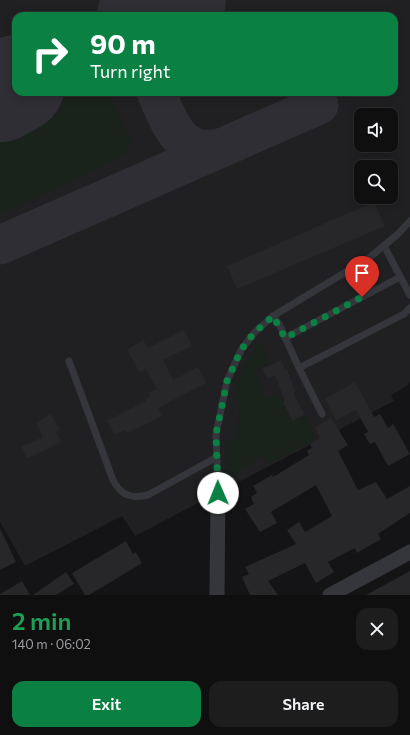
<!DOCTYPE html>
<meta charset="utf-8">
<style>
:root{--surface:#0f0f10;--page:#1d1d1e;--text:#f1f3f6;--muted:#9b9c9f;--line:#2f2f30;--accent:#0b8043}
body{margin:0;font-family:Commissioner,sans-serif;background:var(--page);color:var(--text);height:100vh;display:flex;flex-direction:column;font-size:15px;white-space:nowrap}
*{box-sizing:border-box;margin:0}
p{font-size:13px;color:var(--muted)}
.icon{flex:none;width:22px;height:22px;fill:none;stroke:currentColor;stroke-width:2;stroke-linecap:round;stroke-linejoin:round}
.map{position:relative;height:595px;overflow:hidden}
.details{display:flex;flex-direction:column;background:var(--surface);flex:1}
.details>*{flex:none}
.guide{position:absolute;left:12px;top:12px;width:386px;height:84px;border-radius:12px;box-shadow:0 2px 10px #0003,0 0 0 1px var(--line);background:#0b8043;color:#fff;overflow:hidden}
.controls{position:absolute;left:354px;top:108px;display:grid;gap:8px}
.controls a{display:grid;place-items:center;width:44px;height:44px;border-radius:8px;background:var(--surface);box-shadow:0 2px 10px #0003,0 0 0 1px var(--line);font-size:20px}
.pin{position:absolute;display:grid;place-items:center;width:34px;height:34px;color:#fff;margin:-41px -17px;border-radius:50% 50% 50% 0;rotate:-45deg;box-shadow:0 0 4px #0007}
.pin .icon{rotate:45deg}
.me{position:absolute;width:44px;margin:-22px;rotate:359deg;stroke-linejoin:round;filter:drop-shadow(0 0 3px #0008)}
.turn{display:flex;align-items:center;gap:14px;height:84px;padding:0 12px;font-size:18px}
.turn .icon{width:52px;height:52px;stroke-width:2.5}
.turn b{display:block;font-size:28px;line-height:34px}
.round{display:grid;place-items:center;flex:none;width:42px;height:42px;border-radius:12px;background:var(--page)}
.head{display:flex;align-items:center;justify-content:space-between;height:68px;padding:0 12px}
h1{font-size:24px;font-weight:600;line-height:30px;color:#1e9e55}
.button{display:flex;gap:8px;margin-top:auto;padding:8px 12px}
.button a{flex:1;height:46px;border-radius:12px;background:var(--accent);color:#fff;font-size:16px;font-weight:600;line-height:46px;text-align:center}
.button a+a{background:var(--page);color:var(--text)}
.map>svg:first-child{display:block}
.built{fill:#202023;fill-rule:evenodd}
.green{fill:#1a221c}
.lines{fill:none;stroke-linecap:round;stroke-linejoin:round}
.taxiway{stroke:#2e2e34;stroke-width:39}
.runway{stroke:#2e2e34;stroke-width:98}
.building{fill:#27272a}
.lane{stroke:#35363c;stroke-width:7}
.street{stroke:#35363c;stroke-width:15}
.route{stroke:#0b8043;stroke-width:7;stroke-dasharray:0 12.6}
</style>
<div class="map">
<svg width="410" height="595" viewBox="0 0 410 595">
<rect width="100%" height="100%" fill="#141416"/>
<path class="built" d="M0,0H410V381L407,386L391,395L394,401L135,536L122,516L25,566L0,522ZM16,16H394V92H16ZM361,115H391V145H361ZM361,167H391V197H361Z"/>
<g class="green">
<path d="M72,92H108L130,137C131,148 128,152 120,158L15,208L0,213V129Z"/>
<path d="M261,339L270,363L255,371L266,398L280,393L291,421L306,416L316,438L268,464L263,456L225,481V441L237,440L240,400L232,399C239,376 247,359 261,339Z"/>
</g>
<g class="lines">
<g class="taxiway">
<polyline points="148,16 149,15"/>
<path d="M156,92C169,122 180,157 220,148"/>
<polyline points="0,245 319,105"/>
</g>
<g class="runway">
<polyline points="146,16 177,0"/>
<polyline points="0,93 16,84"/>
</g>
</g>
<g class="building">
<polygon points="374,202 385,226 237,289 227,266"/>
<polygon points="184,330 192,346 163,360 173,380 198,367 206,383 158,408 162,416 127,433 125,430 115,435 107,421 146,401 145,399 150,396 149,393 157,389 146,369 140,373 127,350 143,340 148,348"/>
<polygon points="281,360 285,370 287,369 295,392 293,393 305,414 293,421 283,402 285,401 275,375 268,379 262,369"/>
<polygon points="355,382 374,417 380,414 388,428 393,424 410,454 388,466 375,442 370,444 364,434 368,432 356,410 336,420 325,399"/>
<polygon points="51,414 60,430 56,432 61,442 27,459 21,447 43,437 36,423"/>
<polygon points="331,418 348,445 338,451 358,490 376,482 387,499 410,486 410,513 378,534 381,539 357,553 355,548 328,562 334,572 316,583 305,563 268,581 278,595 250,595 242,577 249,574 245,567 296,544 287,530 299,522 305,532 332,516 316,485 271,512 277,523 260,532 245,509 254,504 251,497 257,493 253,486 272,475 273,477 309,455 307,451 312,448 310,444 320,438 315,427"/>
<polygon points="0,528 16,562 0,570"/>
<polygon points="126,541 133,554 136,552 142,563 89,595 85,595 72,573"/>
<polygon points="410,571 410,595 366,595"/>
<polygon points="66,572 74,584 56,595 33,595"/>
<polygon points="22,581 30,595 0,595 0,594"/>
</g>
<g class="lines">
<g class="lane">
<polyline points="384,246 410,295"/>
<polyline points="273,316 279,324 299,368 404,314 410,308"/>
<polyline points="285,338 400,277"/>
<path d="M69,361L113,480C121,496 132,499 148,495L217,457"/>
<polyline points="299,368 322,414"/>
<polyline points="218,493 216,434 227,381 241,350 254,333 273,316 369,258 398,234 410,221"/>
</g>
<g class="street">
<polyline points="217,595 218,493"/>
<polyline points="330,595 410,552"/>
</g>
</g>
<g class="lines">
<polyline class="route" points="218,493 216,434 227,381 241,350 253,334 273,316 285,338 362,297"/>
</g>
</svg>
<div class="controls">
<a><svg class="icon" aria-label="sound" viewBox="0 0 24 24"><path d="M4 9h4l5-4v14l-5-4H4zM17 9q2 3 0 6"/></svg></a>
<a><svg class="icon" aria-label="search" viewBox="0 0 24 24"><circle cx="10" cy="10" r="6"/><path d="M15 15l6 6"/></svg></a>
</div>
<div class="pin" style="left:362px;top:297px;background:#d93025"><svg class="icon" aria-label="arrive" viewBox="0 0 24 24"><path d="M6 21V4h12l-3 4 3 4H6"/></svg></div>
<svg class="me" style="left:218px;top:493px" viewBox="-20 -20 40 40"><circle r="19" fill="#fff"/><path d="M0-13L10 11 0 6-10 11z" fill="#0b8043"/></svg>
<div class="guide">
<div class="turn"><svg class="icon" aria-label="right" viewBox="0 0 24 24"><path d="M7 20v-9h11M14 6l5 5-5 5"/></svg><div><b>90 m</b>Turn right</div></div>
</div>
</div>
<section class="details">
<div class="head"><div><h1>2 min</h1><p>140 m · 06:02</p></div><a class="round"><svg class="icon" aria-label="close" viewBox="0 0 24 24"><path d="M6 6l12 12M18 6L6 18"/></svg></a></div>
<div class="button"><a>Exit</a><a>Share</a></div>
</section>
